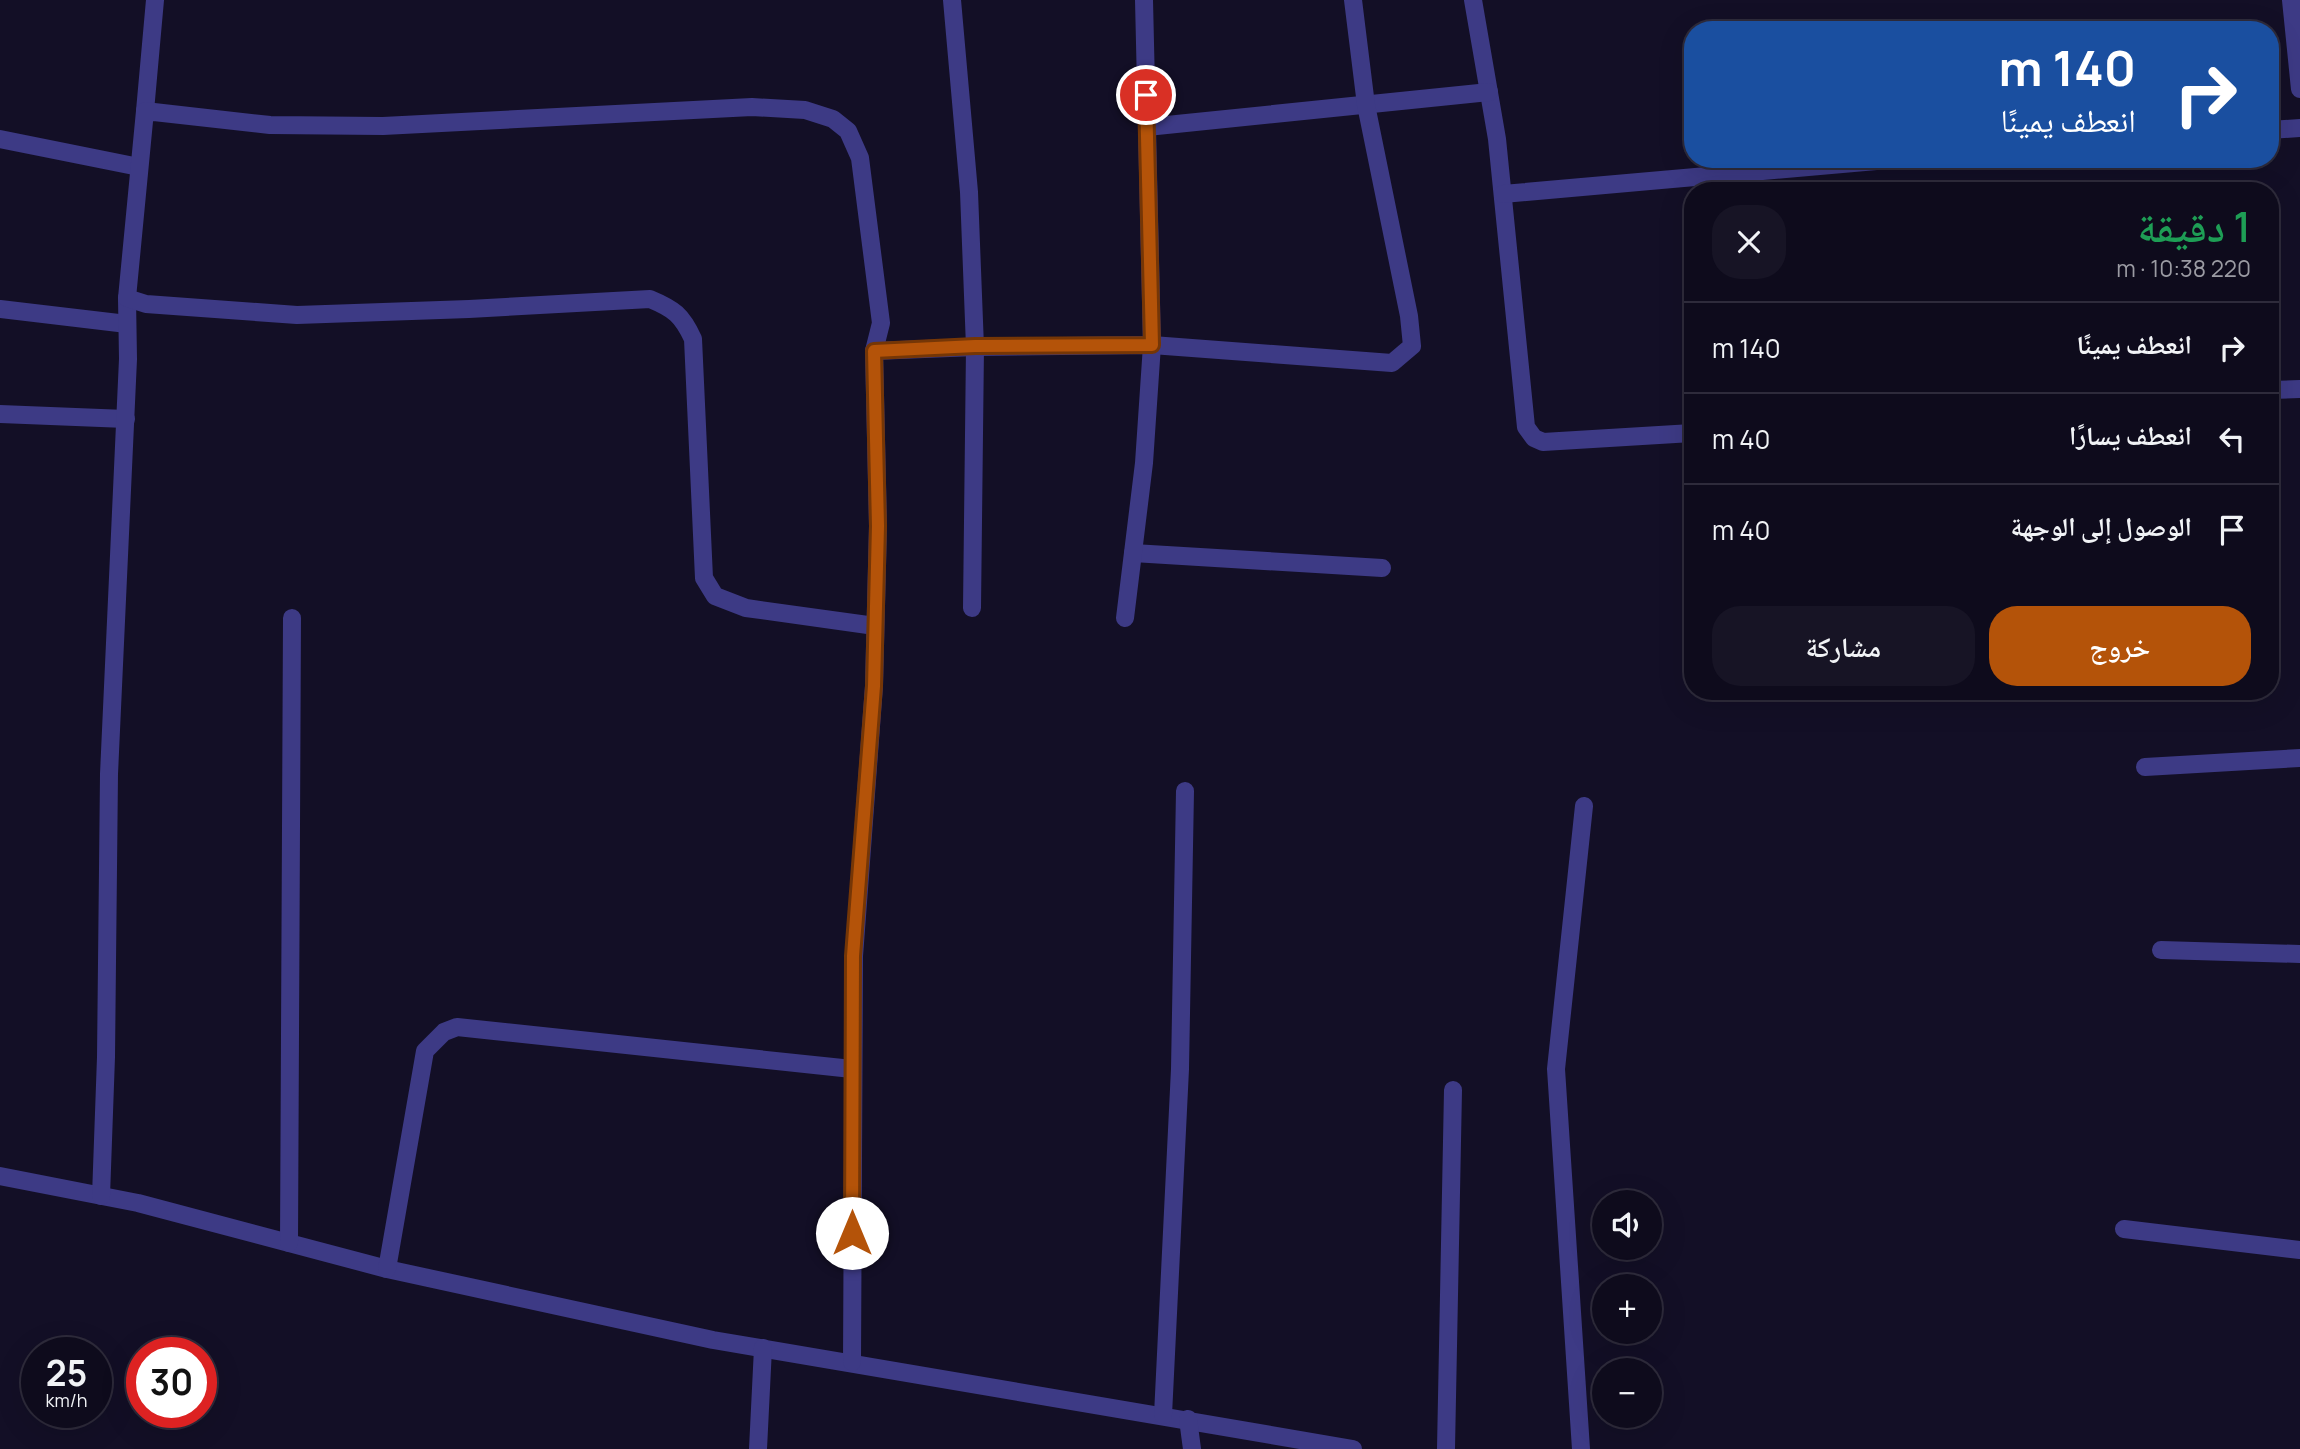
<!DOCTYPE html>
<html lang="ar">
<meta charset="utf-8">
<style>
:root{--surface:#0e0b1c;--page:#171425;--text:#f1f3f6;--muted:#9b9ba3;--line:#2e2b3b;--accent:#b45309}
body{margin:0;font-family:Manrope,"Noto Naskh Arabic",sans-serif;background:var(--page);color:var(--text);direction:rtl;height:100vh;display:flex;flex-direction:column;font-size:26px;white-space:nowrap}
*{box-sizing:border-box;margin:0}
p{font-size:23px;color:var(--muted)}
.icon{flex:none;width:38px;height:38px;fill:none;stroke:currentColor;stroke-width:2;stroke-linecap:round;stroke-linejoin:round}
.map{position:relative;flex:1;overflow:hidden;direction:ltr}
.drawer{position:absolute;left:1684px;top:182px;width:595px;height:518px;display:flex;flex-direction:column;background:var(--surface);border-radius:28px;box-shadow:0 7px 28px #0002,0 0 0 2px var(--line);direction:rtl}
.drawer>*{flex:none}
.top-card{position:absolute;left:1684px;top:21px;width:595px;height:147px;border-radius:28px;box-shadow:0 7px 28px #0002,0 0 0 2px var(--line);direction:rtl;background:#1a4fa0;color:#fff;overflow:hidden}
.controls{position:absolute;left:1592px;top:1190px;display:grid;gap:14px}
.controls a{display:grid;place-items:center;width:70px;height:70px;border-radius:50%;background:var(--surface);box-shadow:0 7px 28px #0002,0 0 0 2px var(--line);font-size:35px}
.speed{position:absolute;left:21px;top:1337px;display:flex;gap:14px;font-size:35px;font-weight:700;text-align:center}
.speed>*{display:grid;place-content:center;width:91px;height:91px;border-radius:50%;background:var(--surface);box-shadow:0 7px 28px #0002,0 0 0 2px var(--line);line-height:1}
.speed small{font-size:18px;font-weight:400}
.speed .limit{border:10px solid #d22;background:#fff;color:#111}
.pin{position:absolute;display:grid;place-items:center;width:60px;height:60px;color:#fff;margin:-30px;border:4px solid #fff;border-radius:50%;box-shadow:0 2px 7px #0007}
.me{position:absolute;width:77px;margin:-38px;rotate:0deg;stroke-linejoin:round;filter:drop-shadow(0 0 5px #0008)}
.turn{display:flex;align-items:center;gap:24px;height:147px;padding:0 28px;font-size:32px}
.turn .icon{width:91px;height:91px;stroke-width:2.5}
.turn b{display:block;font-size:49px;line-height:60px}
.round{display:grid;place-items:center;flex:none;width:74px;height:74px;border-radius:28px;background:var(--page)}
.overview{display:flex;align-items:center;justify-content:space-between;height:119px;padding:0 28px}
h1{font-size:42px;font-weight:600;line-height:52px;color:#1e9e55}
.cta{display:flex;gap:14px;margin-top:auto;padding:14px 28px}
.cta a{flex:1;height:80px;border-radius:28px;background:var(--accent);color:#fff;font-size:28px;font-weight:600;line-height:80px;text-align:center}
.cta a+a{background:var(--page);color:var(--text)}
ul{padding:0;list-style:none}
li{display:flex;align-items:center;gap:21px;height:91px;padding:0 28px;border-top:2px solid var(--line)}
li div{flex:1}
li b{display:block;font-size:26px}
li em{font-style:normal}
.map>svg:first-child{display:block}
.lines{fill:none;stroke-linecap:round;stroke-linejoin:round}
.minor{stroke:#3d3a85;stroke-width:18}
.route-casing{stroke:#753606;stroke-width:18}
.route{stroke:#b45309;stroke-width:12}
</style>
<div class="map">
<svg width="2300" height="1449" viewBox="0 0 2300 1449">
<rect width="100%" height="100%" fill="#130f26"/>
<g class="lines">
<g class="minor">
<polyline points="952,0 969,192 975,347 972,608"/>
<polyline points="1473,0 1497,139 1526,427 1534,438 1543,442 1692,433"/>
<polyline points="2291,0 2300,89"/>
<polyline points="145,111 155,0"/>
<polyline points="1147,127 1489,92"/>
<polyline points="2270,130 2300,128"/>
<polyline points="0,139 139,167"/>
<polyline points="1503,194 1899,159"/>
<polyline points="0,309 127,324"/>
<polyline points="874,351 975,347 1152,345 1392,363 1412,346 1409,316 1366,105 1353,0"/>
<polyline points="2270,390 2300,389"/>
<polyline points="0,414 126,419"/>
<polyline points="1133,553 1382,568"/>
<polyline points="1125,618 1144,463 1152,345 1144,0"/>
<polyline points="2145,767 2300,758"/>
<polyline points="2161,950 2300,954"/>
<polyline points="0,1176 138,1203 387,1269 713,1340 1353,1449"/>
<polyline points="101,1196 106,1057 109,774 128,359 127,298"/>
<polyline points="2124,1229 2300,1250"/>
<polyline points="289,1243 292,618"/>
<polyline points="387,1269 425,1051 444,1032 457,1027 852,1069"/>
<path d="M852,1362L854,956L874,686L878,526L874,351L881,323L860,158L848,131L833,119L805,110L752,107L383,126L270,125L145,111L127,298L146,304L297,315L469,309L650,299C674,309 682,315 693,339L704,578L715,596L746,608L875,626"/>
<polyline points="1163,1415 1180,1069 1185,791"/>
<polyline points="1188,1419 1192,1449"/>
<polyline points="758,1449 763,1348"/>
<polyline points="1446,1449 1453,1090"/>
<polyline points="1581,1449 1556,1069 1584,806"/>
</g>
</g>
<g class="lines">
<defs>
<polyline id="route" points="852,1233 853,956 874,686 878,526 874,351 975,346 1152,345 1146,95"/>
</defs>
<use href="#route" class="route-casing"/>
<use href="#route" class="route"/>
</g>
</svg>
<div class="controls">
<a><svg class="icon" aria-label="sound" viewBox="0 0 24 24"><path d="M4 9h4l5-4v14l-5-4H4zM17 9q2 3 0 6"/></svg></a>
<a>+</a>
<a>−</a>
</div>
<div class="speed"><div>25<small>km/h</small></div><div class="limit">30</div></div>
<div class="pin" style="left:1146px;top:95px;background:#d93025"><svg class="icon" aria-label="arrive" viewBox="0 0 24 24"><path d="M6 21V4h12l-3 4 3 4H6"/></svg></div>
<svg class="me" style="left:852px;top:1233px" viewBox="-20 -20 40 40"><circle r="19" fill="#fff"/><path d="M0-13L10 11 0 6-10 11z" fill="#b45309"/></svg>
<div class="top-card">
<div class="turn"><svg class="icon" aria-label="right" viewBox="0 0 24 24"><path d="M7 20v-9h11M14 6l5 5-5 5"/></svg><div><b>140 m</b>انعطف يمينًا</div></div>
</div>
<section class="drawer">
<div class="overview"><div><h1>1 دقيقة</h1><p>220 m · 10:38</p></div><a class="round"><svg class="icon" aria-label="close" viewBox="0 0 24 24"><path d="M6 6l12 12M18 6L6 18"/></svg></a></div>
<ul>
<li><svg class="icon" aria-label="right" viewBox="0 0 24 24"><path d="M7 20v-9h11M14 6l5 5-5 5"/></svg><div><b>انعطف يمينًا</b></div><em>140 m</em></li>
<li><svg class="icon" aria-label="left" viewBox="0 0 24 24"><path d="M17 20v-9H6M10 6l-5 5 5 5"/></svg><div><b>انعطف يسارًا</b></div><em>40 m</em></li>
<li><svg class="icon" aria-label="arrive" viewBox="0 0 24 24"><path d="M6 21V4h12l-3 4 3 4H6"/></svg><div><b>الوصول إلى الوجهة</b></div><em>40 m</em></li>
</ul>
<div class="cta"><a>خروج</a><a>مشاركة</a></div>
</section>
</div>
